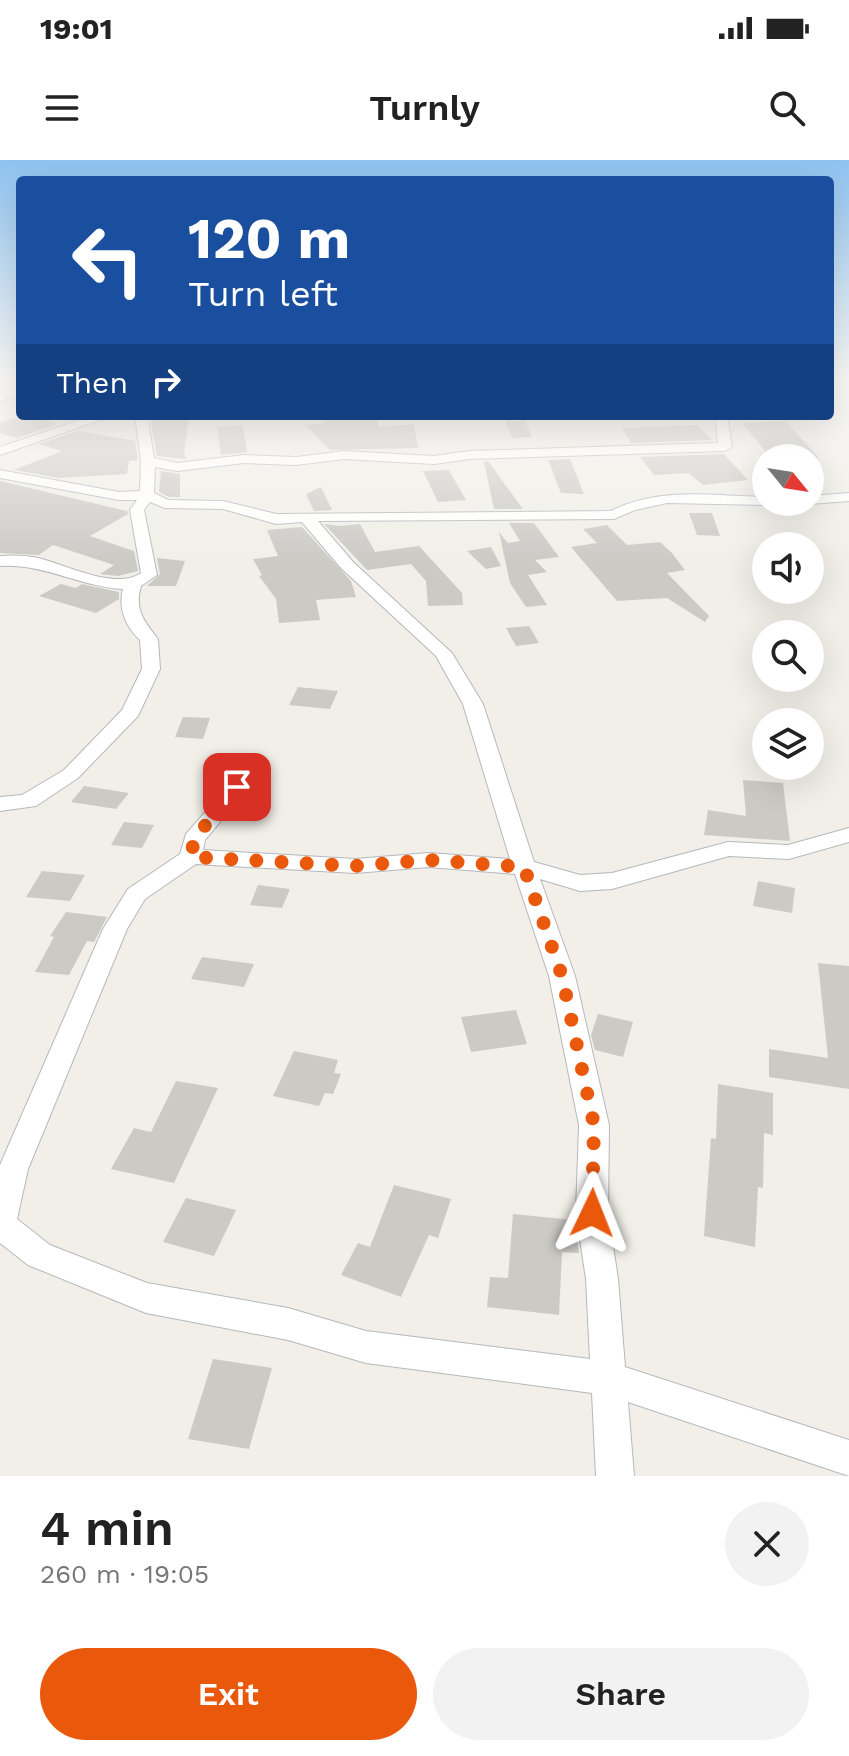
<!DOCTYPE html>
<meta charset="utf-8">
<style>
:root{--surface:#fff;--page:#f2f2f2;--text:#222;--muted:#767676;--accent:#ea580c}
body{margin:0;font-family:"Work Sans",sans-serif;background:var(--page);color:var(--text);height:100vh;display:flex;flex-direction:column;font-size:30px;white-space:nowrap}
*{box-sizing:border-box;margin:0}
p{font-size:26px;color:var(--muted)}
.icon{flex:none;width:44px;height:44px;fill:none;stroke:currentColor;stroke-width:2;stroke-linecap:round;stroke-linejoin:round}
.map{position:relative;height:1316px;overflow:hidden}
.details{display:flex;flex-direction:column;background:var(--surface);flex:1}
.details>*{flex:none}
.hud{position:absolute;left:16px;top:16px;width:818px;height:244px;border-radius:8px;box-shadow:0 8px 32px #0002;background:#1a4fa0;color:#fff;overflow:hidden}
.needle{width:52px;rotate:120deg}
.fabs{position:absolute;left:752px;top:284px;display:grid;gap:16px}
.fabs a{display:grid;place-items:center;width:72px;height:72px;border-radius:50%;background:var(--surface);box-shadow:0 8px 32px #0002;font-size:40px}
.pin{position:absolute;display:grid;place-items:center;width:68px;height:68px;color:#fff;margin:-34px;border-radius:16px;box-shadow:0 4px 12px #0006}
.me{position:absolute;width:88px;margin:-44px;rotate:2deg;stroke-linejoin:round;filter:drop-shadow(0 0 6px #0008)}
.turn{display:flex;align-items:center;gap:28px;height:168px;padding:0 40px;font-size:36px}
.turn .icon{width:104px;height:104px;stroke-width:2.5}
.turn b{display:block;font-size:56px;line-height:68px}
.then{display:flex;align-items:center;height:76px;padding:0 40px;background:#0003;gap:16px;font-size:30px}
.round{display:grid;place-items:center;flex:none;width:84px;height:84px;border-radius:42px;background:var(--page)}
.overview{display:flex;align-items:center;justify-content:space-between;height:136px;padding:0 40px}
h1{font-size:48px;font-weight:600;line-height:60px}
.primary-button{display:flex;gap:16px;margin-top:auto;padding:16px 40px}
.primary-button a{flex:1;height:92px;border-radius:48px;background:var(--accent);color:#fff;font-size:32px;font-weight:600;line-height:92px;text-align:center}
.primary-button a+a{background:var(--page);color:var(--text)}
.status{display:flex;justify-content:space-between;align-items:center;height:56px;padding:0 40px;background:var(--surface);direction:ltr}
.status svg{height:22px;fill:currentColor}
header{display:flex;justify-content:space-between;align-items:center;height:104px;padding:0 40px;background:var(--surface);font-size:36px;font-weight:600}
.map>svg:first-child{display:block}
.building{fill:#cccac5}
.lines{fill:none;stroke-linecap:round;stroke-linejoin:round}
.minor-casing{stroke:#b5b8bc;stroke-width:2}
.minor{fill:#fff;fill-rule:evenodd}
.route{stroke:#ea580c;stroke-width:14;stroke-dasharray:0 25.2}
</style>
<div class="status"><b>19:01</b><svg viewBox="0 0 49 12"><path d="M0 12V9h3v3zM5 12V6h3v6zM10 12V3h3v9zM15 12V0h3v12zM26 1h20v11H26zM47 4h2v5h-2z"/></svg></div>
<header><svg class="icon" aria-label="menu" viewBox="0 0 24 24"><path d="M4 6h16M4 12h16M4 18h16"/></svg>Turnly<svg class="icon" aria-label="search" viewBox="0 0 24 24"><circle cx="10" cy="10" r="6"/><path d="M15 15l6 6"/></svg></header>
<div class="map">
<svg width="849" height="1316" viewBox="0 0 849 1316">
<rect width="100%" height="100%" fill="#f1efe8"/>
<g class="building">
<polygon points="20,256 33,256 58,264 17,278 0,273 0,263"/>
<polygon points="150,256 189,257 184,292 186,299 157,296"/>
<polygon points="376,256 379,267 414,264 418,288 330,290 306,265 325,263 324,257"/>
<polygon points="505,261 525,261 532,277 512,278"/>
<polygon points="785,261 819,298 771,298 742,263"/>
<polygon points="243,265 247,292 221,295 217,267"/>
<polygon points="698,265 712,280 631,283 622,268"/>
<polygon points="78,271 135,281 138,300 129,301 127,314 59,318 14,310 62,291 39,284"/>
<polygon points="724,294 748,320 703,325 689,313 654,315 640,297"/>
<polygon points="570,299 584,334 561,333 548,300"/>
<polygon points="488,301 523,349 494,349 484,302"/>
<polygon points="449,310 466,340 438,342 423,311"/>
<polygon points="161,311 180,314 180,337 169,337 159,332"/>
<polygon points="0,321 127,351 128,354 90,376 134,391 138,411 118,416 100,414 114,405 53,385 39,395 0,393"/>
<polygon points="321,327 332,350 314,351 306,334"/>
<polygon points="689,353 712,353 720,376 697,375"/>
<polygon points="509,363 534,363 559,397 535,400 547,412 528,415 547,445 526,447 510,423 499,372 508,383 520,381"/>
<polygon points="324,364 340,366 360,364 375,392 419,386 462,433 463,445 428,446 426,421 411,404 367,410"/>
<polygon points="607,365 627,385 660,382 671,392 685,410 667,413 709,456 705,462 667,438 617,441 571,387 597,383 583,369"/>
<polygon points="302,367 351,421 356,437 316,440 320,460 279,463 276,439 259,416 262,415 253,399 278,396 267,370"/>
<polygon points="491,387 501,406 486,409 467,391"/>
<polygon points="157,398 185,401 176,426 147,426 160,414"/>
<polygon points="61,424 76,428 82,424 119,432 119,439 96,453 39,436"/>
<polygon points="529,466 539,483 516,486 506,468"/>
<polygon points="298,527 338,531 330,549 289,545"/>
<polygon points="183,557 210,558 203,579 175,577"/>
<polygon points="743,620 783,623 790,681 704,675 708,650 746,656"/>
<polygon points="84,626 129,633 116,649 71,642"/>
<polygon points="124,662 154,665 142,688 111,685"/>
<polygon points="42,711 85,715 70,741 26,737"/>
<polygon points="758,721 795,728 792,753 753,746"/>
<polygon points="258,725 290,729 282,748 250,745"/>
<polygon points="66,752 107,757 94,782 87,781 69,815 35,812 54,777 50,776"/>
<polygon points="202,797 254,804 244,827 191,819"/>
<polygon points="818,803 849,806 849,929 769,917 769,889 828,898"/>
<polygon points="516,850 527,884 471,892 461,857"/>
<polygon points="598,854 633,862 623,897 595,890 591,875"/>
<polygon points="294,891 338,900 334,913 341,914 333,934 325,933 319,946 273,936"/>
<polygon points="176,921 218,928 174,1023 111,1009 134,968 151,972"/>
<polygon points="718,924 773,933 773,975 764,973 763,1028 758,1027 755,1087 704,1076 711,978 716,979"/>
<polygon points="394,1025 451,1039 438,1078 429,1075 401,1137 341,1115 358,1083 370,1087"/>
<polygon points="186,1038 236,1050 214,1096 163,1082"/>
<polygon points="513,1054 574,1060 579,1093 562,1092 559,1155 487,1147 490,1117 508,1118"/>
<polygon points="213,1199 272,1208 249,1289 188,1279"/>
</g>
<g class="lines">
<defs>
<g id="minor">
<polygon points="20,227 20,235 0,241 0,233"/>
<polygon points="92,256 111,256 0,295 0,287"/>
<path d="M135,256H147L154,298L177,303L244,295L296,297L344,291L434,296L469,291L718,283L715,256H727L732,287L725,291L469,299L434,304L344,299L296,305L244,303L177,311L155,307L154,333L168,340L223,341L276,354L611,351C659,326 714,336 766,337V342H773L766,345L667,343L635,350L614,359L318,361L353,402L452,493L483,544L534,702L580,715L612,713L728,682L788,685L849,668V682L789,699L729,696L612,729L580,731L540,719L575,816L609,965L608,1053L618,1119L625,1207L849,1280V1316L628,1242L634,1316H596L592,1233L366,1203L288,1180L146,1153L28,1105L0,1083V1005L103,769L128,729L180,694L186,674L245,607H259L262,611L205,680L203,690L355,699L429,693L510,699L463,544L436,496L341,408L302,362L276,364L223,349L165,348L150,342L144,350L157,415L141,426C134,450 144,461 158,479L160,509L138,556L78,618L36,646L0,651V637L22,635L64,610L122,550L142,509L140,480C125,466 118,448 123,429C81,427 43,403 0,406V396C13,395 25,395 38,398C65,404 115,431 141,413L130,350L137,340H119L0,318V310L119,332L140,331L141,301ZM196,704L355,713L429,707L515,714L549,816L579,965L576,1053L586,1119L590,1199L366,1171L288,1148L147,1123L50,1085L17,1059L28,1009L127,769L145,739Z"/>
<polygon points="849,333 849,341 810,344 804,342 810,342 810,336"/>
</g>
</defs>
<use href="#minor" class="minor-casing"/>
<use href="#minor" class="minor"/>
</g>
<linearGradient id="sky" x2="0" y2="1"><stop stop-color="#8fc3f1"/><stop offset="0.54" stop-color="#f9f8f5"/><stop offset="1" stop-color="#f9f8f5" stop-opacity="0"/></linearGradient>
<rect width="849" height="403" fill="url(#sky)"/>
<g class="lines">
<polyline class="route" points="237,627 194,679 191,697 355,706 429,700 524,707 562,816 594,965 592,1053"/>
</g>
</svg>
<div class="fabs">
<a><svg class="needle" viewBox="-14 -14 28 28"><path d="M0-13l5 13h-10z" fill="#e53935"/><path d="M0 13l5-13h-10z" fill="#767676"/></svg></a>
<a><svg class="icon" aria-label="sound" viewBox="0 0 24 24"><path d="M4 9h4l5-4v14l-5-4H4zM17 9q2 3 0 6"/></svg></a>
<a><svg class="icon" aria-label="search" viewBox="0 0 24 24"><circle cx="10" cy="10" r="6"/><path d="M15 15l6 6"/></svg></a>
<a><svg class="icon" aria-label="layers" viewBox="0 0 24 24"><path d="M12 4l9 5-9 5-9-5zM3 14l9 5 9-5"/></svg></a>
</div>
<div class="pin" style="left:237px;top:627px;background:#d93025"><svg class="icon" aria-label="arrive" viewBox="0 0 24 24"><path d="M6 21V4h12l-3 4 3 4H6"/></svg></div>
<svg class="me" style="left:592px;top:1053px" viewBox="-20 -20 40 40"><path d="M0-17L14 15 0 8-14 15z" fill="#ea580c" stroke="#fff" stroke-width="4"/></svg>
<div class="hud">
<div class="turn"><svg class="icon" aria-label="left" viewBox="0 0 24 24"><path d="M17 20v-9H6M10 6l-5 5 5 5"/></svg><div><b>120 m</b>Turn left</div></div>
<div class="then">Then<svg class="icon" aria-label="right" viewBox="0 0 24 24"><path d="M7 20v-9h11M14 6l5 5-5 5"/></svg></div>
</div>
</div>
<section class="details">
<div class="overview"><div><h1>4 min</h1><p>260 m · 19:05</p></div><a class="round"><svg class="icon" aria-label="close" viewBox="0 0 24 24"><path d="M6 6l12 12M18 6L6 18"/></svg></a></div>
<div class="primary-button"><a>Exit</a><a>Share</a></div>
</section>
